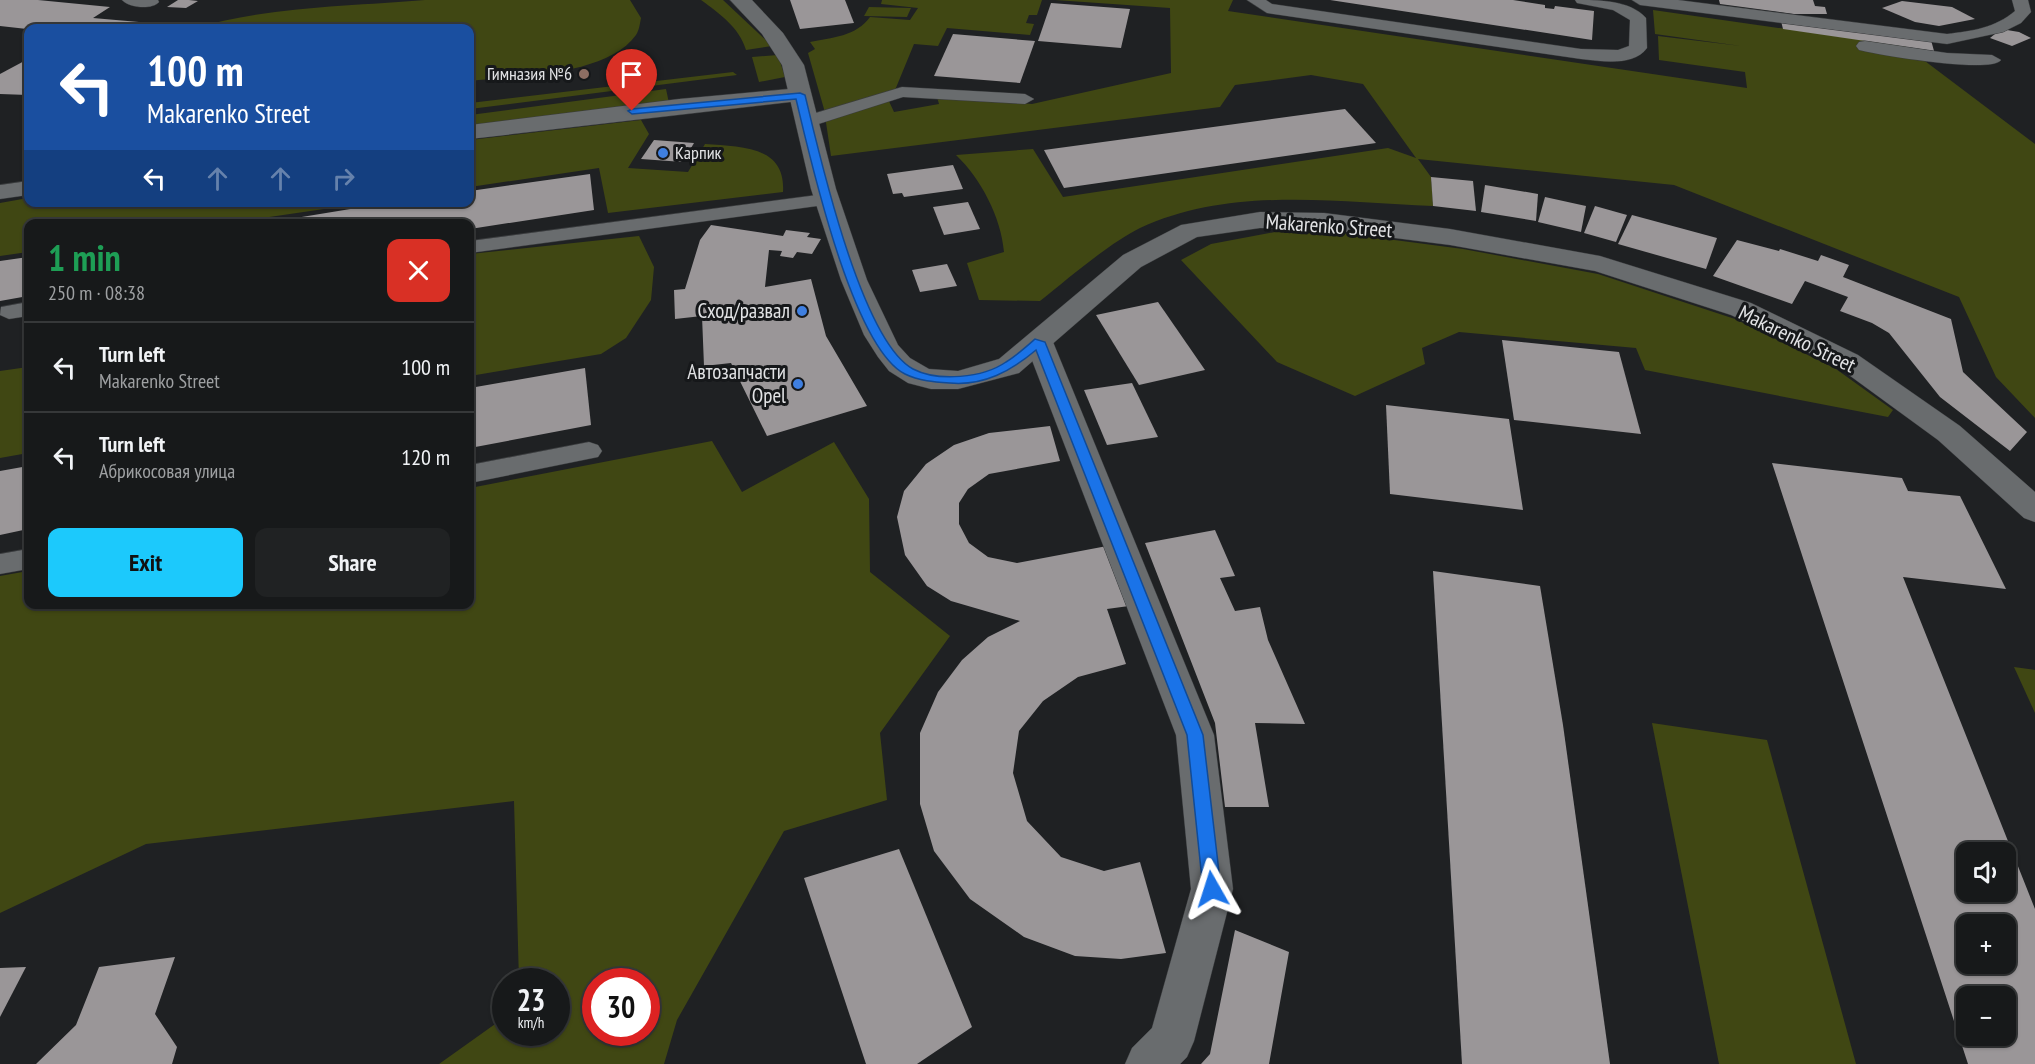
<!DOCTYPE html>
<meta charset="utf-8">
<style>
:root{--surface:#17191a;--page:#202223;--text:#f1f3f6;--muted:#9ea0a2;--line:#363839;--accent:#1cc9fc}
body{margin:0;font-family:"PT Sans Narrow",sans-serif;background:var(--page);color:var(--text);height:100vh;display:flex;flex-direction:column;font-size:22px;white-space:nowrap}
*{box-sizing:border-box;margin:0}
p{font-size:20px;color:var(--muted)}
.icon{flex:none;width:33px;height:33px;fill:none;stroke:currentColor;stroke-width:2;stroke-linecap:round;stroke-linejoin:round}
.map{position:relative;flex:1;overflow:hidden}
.drawer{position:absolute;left:24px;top:219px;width:450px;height:390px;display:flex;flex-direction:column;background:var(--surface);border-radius:12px;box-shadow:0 2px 4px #0004,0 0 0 2px var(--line)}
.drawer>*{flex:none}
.banner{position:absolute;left:24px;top:24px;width:450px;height:183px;border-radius:12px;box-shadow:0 2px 4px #0004,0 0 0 2px var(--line);background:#1a4fa0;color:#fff;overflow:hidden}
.buttons{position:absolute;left:1956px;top:842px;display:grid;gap:12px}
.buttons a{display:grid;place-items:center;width:60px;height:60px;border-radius:12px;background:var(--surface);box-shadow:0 2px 4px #0004,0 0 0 2px var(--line);font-size:30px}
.speed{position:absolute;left:492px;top:968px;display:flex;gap:12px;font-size:30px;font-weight:700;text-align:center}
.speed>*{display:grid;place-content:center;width:78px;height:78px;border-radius:50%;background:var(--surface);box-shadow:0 2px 4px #0004,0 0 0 2px var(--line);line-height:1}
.speed small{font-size:15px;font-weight:400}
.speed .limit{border:9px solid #d22;background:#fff;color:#111}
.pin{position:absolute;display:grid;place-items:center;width:51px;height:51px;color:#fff;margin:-62px -26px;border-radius:50% 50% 50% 0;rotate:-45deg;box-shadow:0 0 6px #0007}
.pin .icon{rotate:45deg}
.me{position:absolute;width:66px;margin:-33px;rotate:354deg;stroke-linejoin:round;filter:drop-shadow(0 0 4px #0008)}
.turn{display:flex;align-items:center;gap:21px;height:126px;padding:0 24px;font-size:27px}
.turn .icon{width:78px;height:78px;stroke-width:2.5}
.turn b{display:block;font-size:42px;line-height:51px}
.lanes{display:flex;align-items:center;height:57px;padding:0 24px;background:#0003;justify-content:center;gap:30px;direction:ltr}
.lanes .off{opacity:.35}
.round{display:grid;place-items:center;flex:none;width:63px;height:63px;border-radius:12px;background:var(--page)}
.summary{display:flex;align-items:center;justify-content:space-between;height:102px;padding:0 24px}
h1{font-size:36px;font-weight:700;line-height:45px;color:#1e9e55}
.button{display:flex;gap:12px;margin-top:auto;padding:12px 24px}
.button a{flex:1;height:69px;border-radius:12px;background:var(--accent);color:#111;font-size:24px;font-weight:700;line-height:69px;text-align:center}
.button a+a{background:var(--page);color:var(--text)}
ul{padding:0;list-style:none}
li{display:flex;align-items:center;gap:18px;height:90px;padding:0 24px;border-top:2px solid var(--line)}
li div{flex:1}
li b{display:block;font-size:22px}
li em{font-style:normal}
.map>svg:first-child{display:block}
.green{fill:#404713;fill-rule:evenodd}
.building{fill:#9a9698;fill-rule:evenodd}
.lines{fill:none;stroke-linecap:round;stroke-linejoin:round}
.service-casing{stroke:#393b3d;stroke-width:1}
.minor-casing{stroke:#393b3d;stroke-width:1}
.tertiary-casing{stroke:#393b3d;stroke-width:1}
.service{fill:#696c6e;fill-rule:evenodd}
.minor{fill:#696c6e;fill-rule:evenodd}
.tertiary{fill:#696c6e;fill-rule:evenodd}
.route{fill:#1a73e8;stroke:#114b97;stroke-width:1.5}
.education-dot{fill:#8d6e63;stroke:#16181a;stroke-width:2}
.shop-dot{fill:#3f7fe0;stroke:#16181a;stroke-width:2}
.labels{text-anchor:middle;stroke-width:6;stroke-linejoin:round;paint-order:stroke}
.far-poi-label{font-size:18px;fill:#e2e3e5;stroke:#16181a;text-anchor:end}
.street-label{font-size:21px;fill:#e2e3e5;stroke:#16181a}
.poi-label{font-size:21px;fill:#e2e3e5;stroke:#16181a;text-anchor:end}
</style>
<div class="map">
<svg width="2035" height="1064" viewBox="0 0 2035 1064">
<rect width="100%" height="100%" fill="#1f2123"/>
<g class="green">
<path d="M425,0H630L641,18C640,23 639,31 636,35C607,76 515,76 470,81V28H196C263,7 354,6 425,0Z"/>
<path d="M701,0H723L772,46L746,50C739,27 720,14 701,0Z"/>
<path d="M882,0H1042L1037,15H1029L1026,23L1034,24L1030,35L947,28L938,46L914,44L893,95L887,97L894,112L939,104L937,97L1032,104L1171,73L1170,8L1055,0H1233L1228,11L1747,88L1745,72L1659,60L1658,36L1741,46L1655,34L1653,10L1905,46L2035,144V418L1996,377L1959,297L1674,185L1418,159L1431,177L1433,206C1336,202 1231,186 1140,228C1108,244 1069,278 1040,301L979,300L967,263L1004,252C1001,217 981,179 956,155L1033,149L1063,197L1388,148L1416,158L1363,84L1311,75L1235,85L1220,107L831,156L824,109L808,53L815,49L810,42C831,38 857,36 870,17L910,20L918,8L881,4Z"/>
<polygon points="869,7 911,8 907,17 864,16"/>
<polygon points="778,55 785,77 759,82 752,57"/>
<polygon points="733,72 737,75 470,109 470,103"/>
<polygon points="666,89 669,103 470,129 470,115"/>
<path d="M641,120L649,134L628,168L688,172L705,144C740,147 786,145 783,192L608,213L599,168L470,187V140Z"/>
<polygon points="28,198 28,202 365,203 221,224 28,224 28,252 0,256 0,203"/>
<polygon points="1280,231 1326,231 1463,249 1598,274 1735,319 1836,369 1893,410 1888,417 1645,370 1636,348 1459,332 1422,348 1425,364 1355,396 1277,362 1181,260 1211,244"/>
<polygon points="639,236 654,267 651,300 626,338 601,354 470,376 470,254"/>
<polygon points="28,367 28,453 0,458 0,371"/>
<path d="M712,441L742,492L834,442L869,499L870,572L950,636L880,733L887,800L784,831L677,1020L664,1064H439L505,1017L506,1032H556V981H519L514,801L146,844L0,913V576L28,571V604H470V488ZM596,981H646V1032H596Z"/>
<polygon points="2014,667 2035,670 2035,713"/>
<polygon points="1652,723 1767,740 1856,1064 1719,1064"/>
</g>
<g class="building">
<polygon points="0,0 38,0 110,7 93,18 139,22 130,28 27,29 0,26"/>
<polygon points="178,0 189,0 198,1 186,8 167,7"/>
<polygon points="790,0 845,0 854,23 800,29"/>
<polygon points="1330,0 1513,0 1545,5 1545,8 1554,9 1555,6 1594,11 1592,40"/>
<polygon points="1719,0 1813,0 1815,6 1825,7 1827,14 1794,14 1720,4"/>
<polygon points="1902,1 1952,7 1975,19 1939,26 1915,22 1882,8"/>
<polygon points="1051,3 1130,9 1121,48 1038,41"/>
<polygon points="1781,21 1931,40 1934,51 1783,29"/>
<polygon points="2001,29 2019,32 2031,38 2012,46 1990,38"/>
<polygon points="953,34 1035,41 1020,83 934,76"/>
<polygon points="28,59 28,95 0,94 0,74"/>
<polygon points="1345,109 1376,143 1064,188 1044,150"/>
<polygon points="654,140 694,143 683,162 641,159"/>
<polygon points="953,165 963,189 904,197 902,193 893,194 887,174"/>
<polygon points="590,174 594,210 470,229 470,224 259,224 393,202 470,202 470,191"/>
<polygon points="1431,177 1473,181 1476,211 1433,206"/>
<polygon points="1485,185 1538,194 1536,221 1481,212"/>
<polygon points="1545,197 1586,206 1581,232 1538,222"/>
<polygon points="968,202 980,229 944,235 933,207"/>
<polygon points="1595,206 1627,215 1616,242 1584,233"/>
<polygon points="1632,215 1717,238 1706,269 1618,244"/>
<polygon points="711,225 783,236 786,230 810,233 807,237 821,239 812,254 797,252 793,258 780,256 782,251 769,250 765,287 811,279 826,336 867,406 767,436 731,363 704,366 702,316 675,319 674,290 685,289 700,240"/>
<polygon points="1737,240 1779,251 1780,249 1818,261 1821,255 1849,265 1843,277 1951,319 1963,372 2027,432 2010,451 1940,397 1889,333 1872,323 1840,311 1848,297 1805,281 1792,304 1713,276"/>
<polygon points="28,257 28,296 0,301 0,261"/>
<polygon points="947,264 957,286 920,292 912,270"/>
<polygon points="1158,302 1205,370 1139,385 1096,315"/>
<polygon points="1502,340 1619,352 1641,434 1514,420"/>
<polygon points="585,368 591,425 470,448 470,388"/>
<polygon points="1132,383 1158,437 1107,445 1084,390"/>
<polygon points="1386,405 1509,419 1523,510 1390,494"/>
<polygon points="1050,426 1060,461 989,474 968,489 959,503 959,524 969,543 988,557 1017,563 1107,546 1129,606 1107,609 1126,664 1078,677 1043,701 1019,731 1013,773 1027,821 1061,857 1104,871 1140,862 1166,953 1121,959 1075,956 1024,937 970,899 934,851 920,804 920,733 938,692 962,660 988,637 1020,621 951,601 927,586 905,555 897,517 904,491 926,464 954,445 989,433"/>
<path d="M1772,463L1902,478L1908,491L1960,496L2006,589L1903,577L2035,909V1064H1968ZM1966,852H2006V891H1966ZM1966,924H2006V963H1966ZM1966,996H2006V1035H1966Z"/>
<polygon points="28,466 28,529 0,535 0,471"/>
<polygon points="1215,530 1235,576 1220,578 1235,611 1260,607 1268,640 1305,724 1255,723 1269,807 1225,807 1215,723 1145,543"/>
<polygon points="1433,571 1540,586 1563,725 1610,1064 1462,1064"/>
<polygon points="899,849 972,1027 917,1064 866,1064 804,878"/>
<polygon points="1235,930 1289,952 1269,1064 1201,1064 1210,1054"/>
<polygon points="175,957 155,1014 177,1047 172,1064 36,1064 76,1025 99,967"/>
<polygon points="26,967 0,1017 0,968"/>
</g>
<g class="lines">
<defs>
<g id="service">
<path d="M122,0H158L159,2C152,10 129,8 122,0Z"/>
<path d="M1247,0H1266L1272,4L1581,49L1618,50L1629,46L1630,20L1613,10L1577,3L1575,0C1599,0 1630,0 1646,18L1647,48C1633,67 1601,61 1581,59L1267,13Z"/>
<path d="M1632,0H1678L1947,34C1972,31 1995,28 2015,11L2012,0H2028L2031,12L2021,23L2003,32L1947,44L1640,5Z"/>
<path d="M1865,41L1947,53L1992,55L2001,60C1991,74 1879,55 1859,50L1856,46L1859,42Z"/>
<polygon points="902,87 1025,94 1034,99 1025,104 903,97 806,128 797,122 799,118"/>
<polygon points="825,194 832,196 835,200 832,204 470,253 470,241"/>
<polygon points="28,302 28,316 9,319 0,315 1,307"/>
<polygon points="589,442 598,445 602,451 598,457 470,483 470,465"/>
<polygon points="28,549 28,569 0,574 0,554"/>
</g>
<g id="minor">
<polygon points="800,88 808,90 811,95 808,100 470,139 470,125 679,99"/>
<polygon points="28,181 28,195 0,199 0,185"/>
<polygon points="1039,333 1049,336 1053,342 1214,735 1233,889 1194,1041 1187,1057 1180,1064 1125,1064 1132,1048 1152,1028 1191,889 1176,735 1025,342 1029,336"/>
</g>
<polygon id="tertiary" points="730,0 752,0 783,33 804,65 836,189 867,280 898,345 910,358 929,369 958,371 999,359 1123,255 1181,225 1260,212 1324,213 1450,229 1600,256 1751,303 1858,355 1960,426 2035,492 2035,522 2024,518 1938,440 1838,367 1731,315 1595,271 1450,245 1324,229 1260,228 1197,237 1141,267 1019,373 958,389 931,389 908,383 889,371 878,357 864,335 841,280 811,189 782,65 762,34"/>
</defs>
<use href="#service" class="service-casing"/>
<use href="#minor" class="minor-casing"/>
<use href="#tertiary" class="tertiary-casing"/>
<use href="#service" class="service"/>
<use href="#minor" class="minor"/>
<use href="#tertiary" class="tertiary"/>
</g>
<path class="route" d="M800,93L805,95C819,153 861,341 913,369C938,382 983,378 1006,362C1016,356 1026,347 1035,339L1045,342L1203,735L1221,889L1218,895L1212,897L1206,895L1203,889L1187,735L1036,350C1011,371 984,386 950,383C935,382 919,381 905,374C852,347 810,157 796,99L632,114L628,111L632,109Z"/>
<circle class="education-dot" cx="584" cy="74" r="6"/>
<g class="shop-dot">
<circle cx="663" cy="153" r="6"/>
<circle cx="802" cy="311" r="6"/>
<circle cx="798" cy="384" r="6"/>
</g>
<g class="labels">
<g class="far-poi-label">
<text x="572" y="80">Гимназия №6</text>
<text x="675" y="159" text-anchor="start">Карпик</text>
</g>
<g class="street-label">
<text transform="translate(1329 226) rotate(4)" y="7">Makarenko Street</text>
<text transform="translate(1797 339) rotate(26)" y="7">Makarenko Street</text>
</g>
<g class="poi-label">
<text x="790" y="318">Сход/развал</text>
<text x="786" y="379">Автозапчасти<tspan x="786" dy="24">Opel</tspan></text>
</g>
</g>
</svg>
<div class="buttons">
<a><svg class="icon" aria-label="sound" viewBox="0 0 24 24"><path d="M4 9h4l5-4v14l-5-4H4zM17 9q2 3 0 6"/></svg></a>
<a>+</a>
<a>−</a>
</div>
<div class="speed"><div>23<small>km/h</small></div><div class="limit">30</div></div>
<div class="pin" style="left:632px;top:111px;background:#d93025"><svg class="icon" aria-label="arrive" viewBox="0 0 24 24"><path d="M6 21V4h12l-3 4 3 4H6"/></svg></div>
<svg class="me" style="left:1212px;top:889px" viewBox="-20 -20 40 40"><path d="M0-17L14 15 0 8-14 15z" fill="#1a73e8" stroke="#fff" stroke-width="4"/></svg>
<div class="banner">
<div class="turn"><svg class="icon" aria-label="left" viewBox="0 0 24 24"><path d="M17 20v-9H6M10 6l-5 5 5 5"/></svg><div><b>100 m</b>Makarenko Street</div></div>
<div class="lanes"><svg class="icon" aria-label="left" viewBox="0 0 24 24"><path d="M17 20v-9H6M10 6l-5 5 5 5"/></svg><svg class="icon off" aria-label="ahead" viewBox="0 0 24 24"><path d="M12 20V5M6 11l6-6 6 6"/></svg><svg class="icon off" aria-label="ahead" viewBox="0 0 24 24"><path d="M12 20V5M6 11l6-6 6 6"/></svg><svg class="icon off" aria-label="right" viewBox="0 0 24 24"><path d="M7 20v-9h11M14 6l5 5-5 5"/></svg></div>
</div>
<section class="drawer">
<div class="summary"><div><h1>1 min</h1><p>250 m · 08:38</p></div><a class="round" style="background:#d93025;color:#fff"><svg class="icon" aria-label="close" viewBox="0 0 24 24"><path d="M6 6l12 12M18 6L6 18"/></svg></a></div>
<ul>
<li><svg class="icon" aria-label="left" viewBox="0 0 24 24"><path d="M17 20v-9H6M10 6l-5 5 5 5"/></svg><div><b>Turn left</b><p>Makarenko Street</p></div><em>100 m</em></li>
<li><svg class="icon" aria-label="left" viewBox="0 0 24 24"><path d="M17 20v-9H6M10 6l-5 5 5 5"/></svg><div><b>Turn left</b><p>Абрикосовая улица</p></div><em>120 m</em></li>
</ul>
<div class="button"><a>Exit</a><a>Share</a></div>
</section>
</div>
